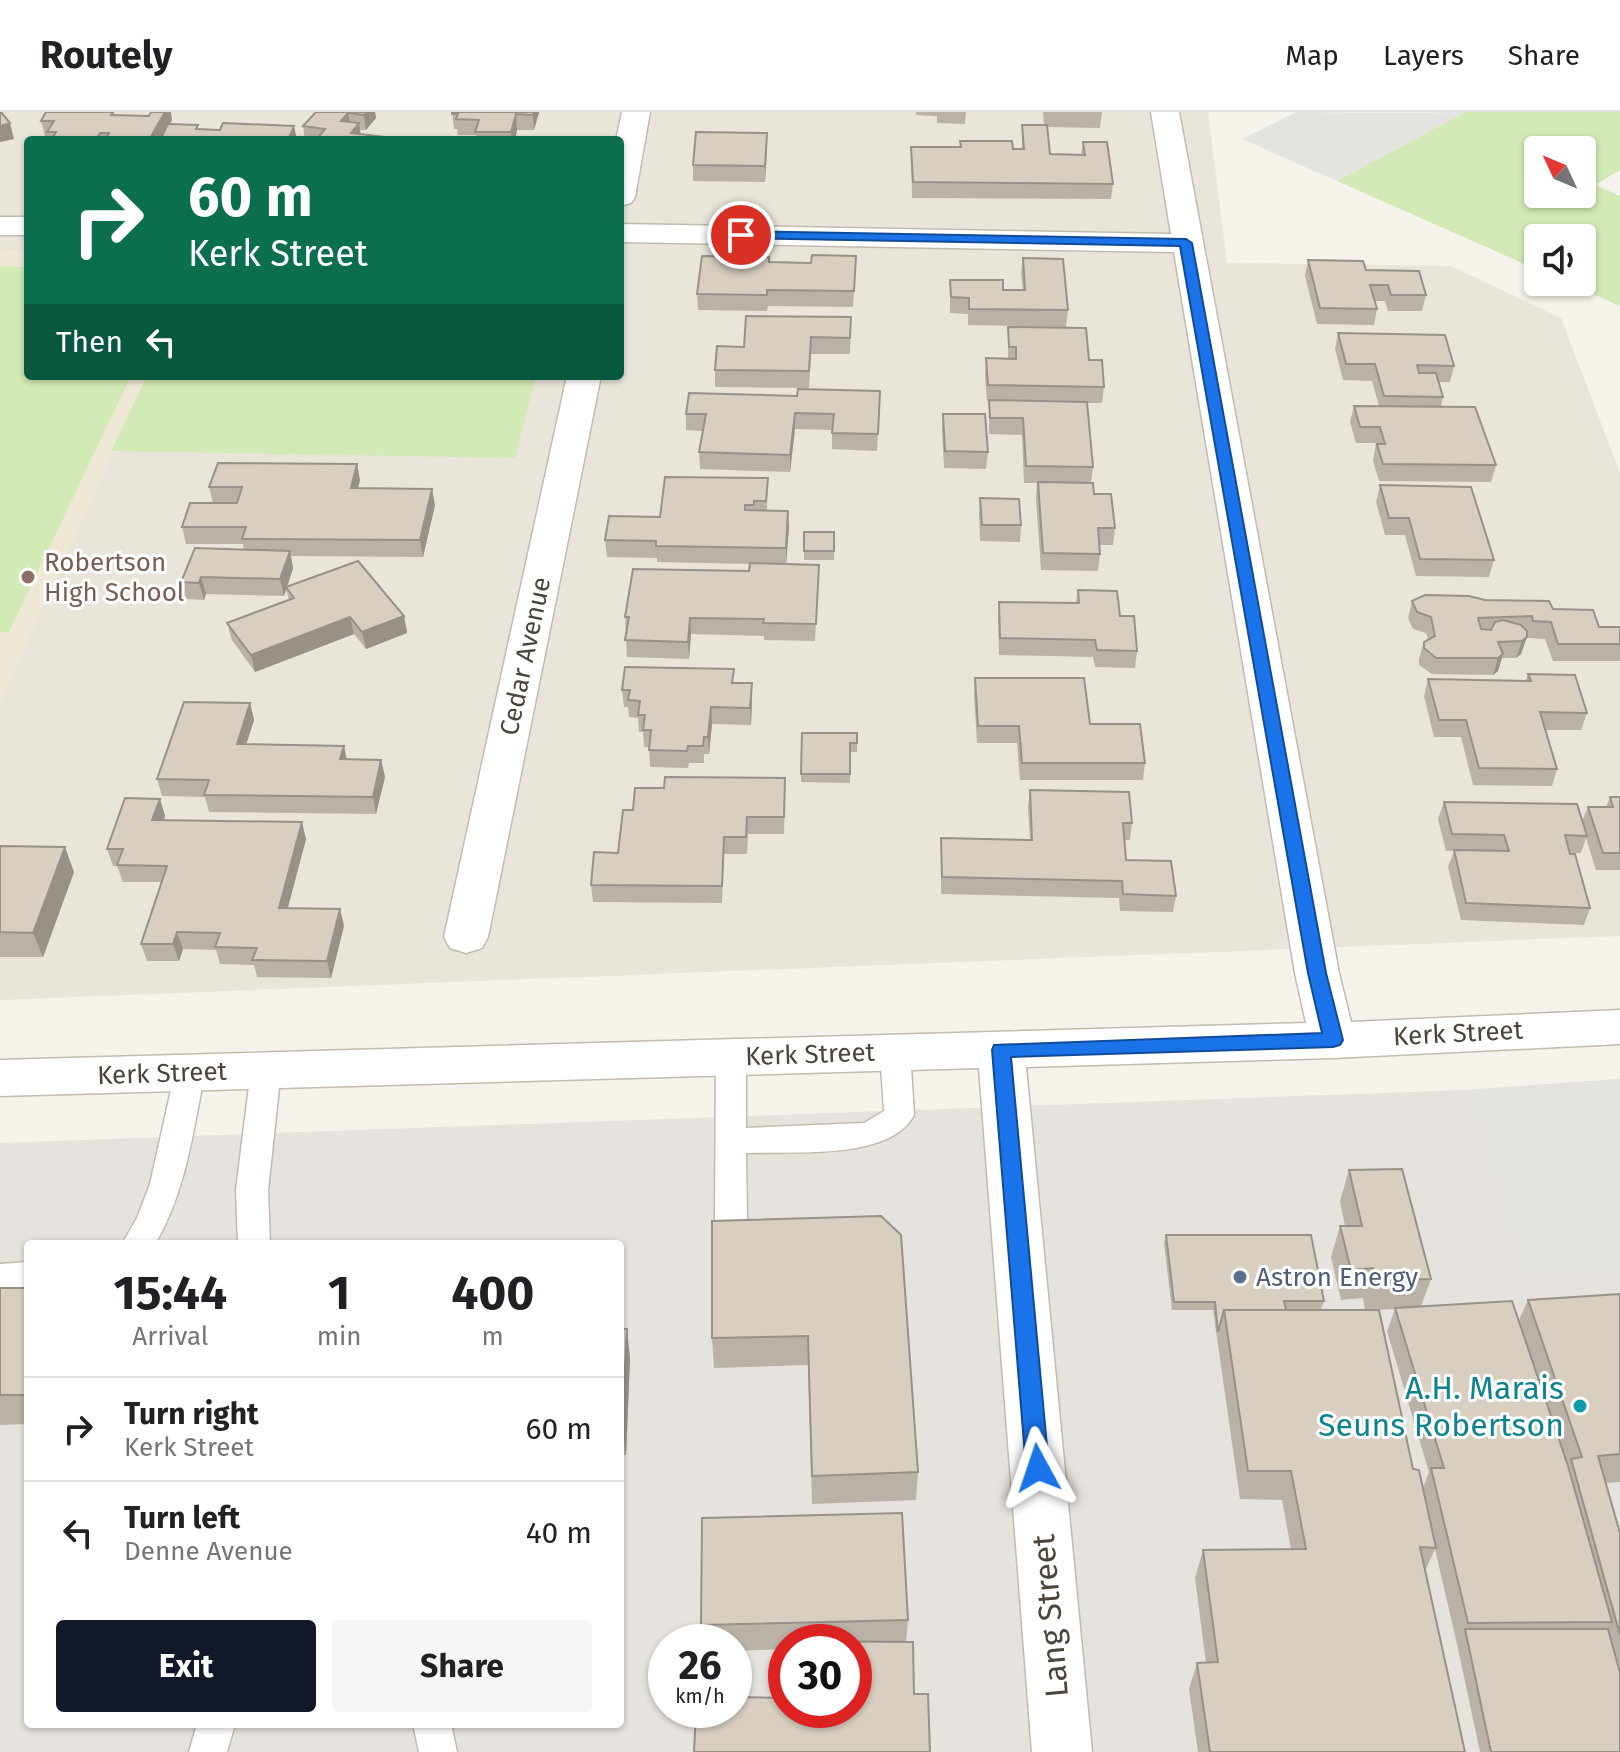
<!DOCTYPE html>
<style>
:root{--surface:#fff;--page:#f6f6f6;--text:#202124;--muted:#757577;--line:#e0e0e0;--accent:#111827}
body{margin:0;font-family:"Fira Sans",sans-serif;background:var(--page);color:var(--text);height:100vh;display:flex;flex-direction:column;font-size:30px;white-space:nowrap}
*{box-sizing:border-box;margin:0}
p{font-size:26px;color:var(--muted)}
.icon{flex:none;width:44px;height:44px;fill:none;stroke:currentColor;stroke-width:2;stroke-linecap:round;stroke-linejoin:round}
.map{position:relative;flex:1;overflow:hidden}
.sheet{position:absolute;left:24px;top:1128px;width:600px;height:488px;display:flex;flex-direction:column;background:var(--surface);border-radius:8px;box-shadow:0 2px 6px #0004}
.sheet>*{flex:none}
.guide{position:absolute;left:24px;top:24px;width:600px;height:244px;border-radius:8px;box-shadow:0 2px 6px #0004;background:#0b6e4f;color:#fff;overflow:hidden}
.needle{width:52px;rotate:314deg}
.buttons{position:absolute;left:1524px;top:24px;display:grid;gap:16px}
.buttons a{display:grid;place-items:center;width:72px;height:72px;border-radius:8px;background:var(--surface);box-shadow:0 2px 6px #0004;font-size:40px}
.speed{position:absolute;left:648px;top:1512px;display:flex;gap:16px;font-size:40px;font-weight:700;text-align:center}
.speed>*{display:grid;place-content:center;width:104px;height:104px;border-radius:50%;background:var(--surface);box-shadow:0 2px 6px #0004;line-height:1}
.speed small{font-size:20px;font-weight:400}
.speed .limit{border:12px solid #d22;background:#fff;color:#111}
.pin{position:absolute;display:grid;place-items:center;width:68px;height:68px;color:#fff;margin:-34px;border:4px solid #fff;border-radius:50%;box-shadow:0 2px 8px #0007}
.me{position:absolute;width:88px;margin:-44px;rotate:355deg;stroke-linejoin:round;filter:drop-shadow(0 0 6px #0008)}
.turn{display:flex;align-items:center;gap:28px;height:168px;padding:0 32px;font-size:36px}
.turn .icon{width:104px;height:104px;stroke-width:2.5}
.turn b{display:block;font-size:56px;line-height:68px}
.then{display:flex;align-items:center;height:76px;padding:0 32px;background:#0003;gap:16px;font-size:30px}
.eta{display:flex;justify-content:space-evenly;align-items:center;height:136px;text-align:center}
.eta b{font-size:48px;font-weight:700;line-height:56px}
.action{display:flex;gap:16px;margin-top:auto;padding:16px 32px}
.action a{flex:1;height:92px;border-radius:8px;background:var(--accent);color:#fff;font-size:32px;font-weight:700;line-height:92px;text-align:center}
.action a+a{background:var(--page);color:var(--text)}
ul{padding:0;list-style:none}
li{display:flex;align-items:center;gap:24px;height:104px;padding:0 32px;border-top:2px solid var(--line)}
li div{flex:1}
li b{display:block;font-size:30px}
li em{font-style:normal}
header{display:flex;align-items:center;gap:48px;box-sizing:border-box;height:112px;padding:0 40px;background:var(--surface);border-bottom:2px solid var(--line)}
header strong{font-size:38px}
nav{display:flex;gap:44px;margin-inline-start:auto;font-size:28px}
.map>svg:first-child{display:block}
.residential{fill:#eae5da}
.industrial{fill:#e6e2dd;fill-rule:evenodd}
.education{fill:#efe8d6}
.green{fill:#d2eab5;fill-rule:evenodd}
.parking{fill:#e5e3e0}
.lines{fill:none;stroke-linecap:round;stroke-linejoin:round}
.lane-casing{stroke:#c2bbae;stroke-width:3}
.street-casing{stroke:#c2bbae;stroke-width:3}
.lane{fill:#fff;fill-rule:evenodd}
.street{fill:#fff;fill-rule:evenodd}
.wall{fill:#bab2a6;fill-rule:evenodd}
.shaded-wall{fill:#979187}
.building{fill:#d8cfc1;stroke:#979187;stroke-width:2}
.route{fill:#1a73e8;stroke:#114b97;stroke-width:2}
.education-dot{fill:#8d6e63;stroke:#fff;stroke-width:3}
.service-dot{fill:#5c6f8a;stroke:#fff;stroke-width:3}
.culture-dot{fill:#0f9aa8;stroke:#fff;stroke-width:3}
.labels{text-anchor:middle;stroke-width:6;stroke-linejoin:round;paint-order:stroke}
.education-label{font-size:26px;fill:#785e54;stroke:#fff;text-anchor:start}
.street-label{font-size:26px;fill:#4b4439;stroke:#fff}
.service-label{font-size:26px;fill:#4e5e75;stroke:#fff;text-anchor:start}
.near-culture-label{font-size:32px;fill:#0d838f;stroke:#fff;text-anchor:end}
.near-street-label{font-size:32px;fill:#4b4439;stroke:#fff}
</style>
<header>
<strong>Routely</strong>
<nav><a>Map</a><a>Layers</a><a>Share</a></nav>
</header>
<div class="map">
<svg width="1620" height="1640" viewBox="0 0 1620 1640">
<rect width="100%" height="100%" fill="#f6f3ec"/>
<polygon class="residential" points="0,0 1208,0 1227,151 1451,154 1561,206 1620,361 1620,824 0,888 0,590 147,264 620,264 620,28 28,28 28,139 0,138"/>
<path class="industrial" d="M1620,967V1640H0V1031L1466,978ZM28,1132H620V1612H28ZM666,1530H734V1598H666ZM786,1530H854V1598H786Z"/>
<polygon class="education" points="0,138 28,139 28,264 147,264 0,590"/>
<g class="green">
<path d="M1465,0H1620V58L1595,73L1620,84V194L1565,170H1582V126H1538V158L1337,69ZM1538,38H1582V82H1538Z"/>
<polygon points="0,154 28,155 28,264 131,264 9,520 0,520"/>
<polygon points="147,264 536,264 515,346 111,339"/>
</g>
<g class="parking">
<polygon points="1296,0 1398,1 1465,0 1337,69 1242,27"/>
<polygon points="1620,967 1620,1159 1521,1165 1466,978"/>
</g>
<g class="lines">
<defs>
<g id="lane">
<path d="M895,928L905,931L910,939L914,1003C890,1049 792,1039 746,1041L747,1108L742,1117L731,1121L720,1117L715,1108L716,944L721,936L731,933L741,936L746,944V1016L864,1011L884,999L880,939L885,931Z"/>
<polygon points="266,946 277,950 281,958 268,1078 270,1132 238,1132 236,1078 251,958 255,950"/>
<path d="M190,948L201,952L205,960C193,1019 186,1080 155,1132H122L137,1106L150,1072L175,960L179,952Z"/>
<polygon points="28,1150 28,1178 0,1180 0,1152"/>
<polygon points="197,1612 235,1612 227,1640 189,1640"/>
<polygon points="413,1612 451,1612 457,1640 419,1640"/>
</g>
<g id="street">
<polygon points="622,0 650,0 635,85 631,91 620,94 620,28 616,28"/>
<polygon points="1151,0 1179,0 1339,861 1351,910 1620,898 1620,932 1333,946 1026,955 1092,1640 1032,1640 979,956 0,984 0,948 1306,911 1295,861 1174,140 620,130 620,112 1171,122"/>
<rect x="0" y="105" width="28" height="18"/>
<polygon points="567,264 601,264 488,825 482,836 466,841 450,836 444,825"/>
</g>
</defs>
<use href="#lane" class="lane-casing"/>
<use href="#street" class="street-casing"/>
<use href="#lane" class="lane"/>
<use href="#street" class="street"/>
</g>
<g class="wall">
<polygon points="46,0 114,0 115,3 172,8 170,12 199,18 297,28 49,28 48,24 45,24 41,9"/>
<polygon points="316,0 375,0 376,6 366,18 360,18 361,22 410,28 305,28 303,14"/>
<polygon points="452,0 539,0 539,1 534,18 517,18 515,28 476,28 476,23 458,23 457,17 454,17"/>
<polygon points="916,0 966,0 965,12 937,11 937,4 916,3"/>
<polygon points="1043,0 1102,0 1100,16 1047,15 1050,42 1081,43 1083,30 1113,72 1111,87 912,86 911,35 960,35 960,29 1013,37 1022,37 1022,13 1044,13"/>
<polygon points="767,21 765,70 693,69 693,53"/>
<polygon points="856,144 853,195 768,194 767,199 698,198 697,182 769,150 811,151"/>
<polygon points="1023,146 1068,198 1066,215 968,213 968,202 950,201 950,168 1003,178 1023,178 1021,162"/>
<polygon points="1308,148 1366,158 1426,183 1422,199 1388,199 1385,189 1375,189 1377,197 1374,213 1317,212 1305,164"/>
<polygon points="851,205 850,242 811,242 809,276 715,275 715,258 744,235"/>
<polygon points="1008,215 1089,248 1104,275 1102,291 1087,291 1093,355 1091,371 1094,382 1115,416 1113,433 1099,433 1100,442 1098,459 1041,458 1036,387 1037,371 1024,371 1022,323 989,322 989,290 987,289 985,263 986,246 1008,246"/>
<polygon points="1338,221 1454,254 1450,270 1438,270 1443,285 1441,294 1496,353 1491,370 1379,369 1373,349 1376,331 1356,331 1350,310 1354,294 1379,294 1372,269 1343,268 1335,237"/>
<polygon points="880,279 877,339 832,337 832,318 795,317 790,360 700,357 699,340 703,319 686,318 686,302 797,284"/>
<polygon points="943,302 988,340 986,357 944,356 942,318"/>
<polygon points="768,366 767,398 789,415 786,452 819,453 815,529 764,528 764,524 691,522 689,547 627,545 625,505 749,459 750,452 657,450 657,446 607,445 605,428 660,405"/>
<polygon points="360,368 358,376 435,393 423,445 291,444 293,456 287,475 404,504 407,521 366,537 354,522 255,560 232,528 227,511 289,488 286,477 284,484 206,482 204,488 185,487 181,470 244,438 243,432 186,432 182,415 213,391 209,375"/>
<polygon points="1380,373 1494,448 1489,465 1416,464 1405,423 1385,423 1376,390"/>
<polygon points="980,386 1021,413 1020,430 980,429 979,403"/>
<rect x="804" y="420" width="30" height="28"/>
<polygon points="1078,478 1120,504 1137,539 1135,556 1095,555 1093,545 999,543 998,507 999,490 1076,491"/>
<polygon points="1485,488 1553,497 1599,515 1620,515 1620,549 1553,549 1545,527 1528,526 1527,522 1521,542 1516,546 1502,546 1498,559 1493,563 1432,562 1419,553 1419,547 1424,530 1428,528 1426,521 1413,517 1408,506 1412,489"/>
<polygon points="1528,562 1587,601 1581,618 1545,618 1557,657 1552,674 1473,673 1461,625 1434,625 1424,584 1428,567 1526,568"/>
<polygon points="975,566 1090,612 1145,651 1143,668 1020,668 1017,631 977,631 974,583"/>
<polygon points="734,571 752,588 751,613 712,612 709,642 704,642 704,651 689,651 688,656 650,655 649,635 644,635 643,620 639,620 638,606 629,605 628,595 624,595 622,578"/>
<polygon points="250,591 254,608 246,632 344,634 347,647 381,648 385,665 376,702 209,700 205,685 162,684 157,667"/>
<polygon points="802,621 857,621 857,640 850,640 850,671 801,670"/>
<polygon points="1030,678 1132,711 1130,728 1124,728 1126,748 1176,784 1173,800 1120,799 1119,786 941,782 941,726 1030,728 1028,695"/>
<polygon points="785,683 784,722 748,722 747,742 724,742 722,791 593,790 591,773 618,741 633,698"/>
<polygon points="1610,685 1620,685 1620,758 1596,758 1586,726 1581,741 1570,741 1590,796 1584,813 1461,808 1448,755 1454,739 1446,739 1438,707 1444,690 1582,709 1588,695 1606,695"/>
<polygon points="160,687 165,704 164,709 306,727 288,796 340,797 344,814 331,866 257,865 254,853 220,852 216,838 183,837 179,849 147,849 141,832 161,770 123,770 117,754 113,754 107,737"/>
<polygon points="0,734 74,760 43,845 0,845"/>
<path d="M1349,1058L1431,1167L1421,1194L1519,1208L1528,1188L1620,1182V1370L1606,1371L1620,1421V1640H1480L1457,1532L1435,1437L1425,1459L1465,1640H1198L1189,1577L1197,1551H1206L1195,1466L1203,1438L1291,1437L1282,1388L1240,1387L1213,1198H1172L1164,1131L1166,1123L1324,1189L1321,1197L1286,1198H1365L1363,1186L1341,1188L1331,1145L1340,1114H1345L1340,1089ZM1395,1197L1387,1219L1429,1360L1423,1376L1413,1357L1373,1198Z"/>
<polygon points="881,1104 918,1360 916,1388 812,1392 808,1253 714,1256 712,1226"/>
<polygon points="0,1176 28,1176 28,1312 0,1313"/>
<polygon points="620,1217 630,1246 626,1343 620,1344"/>
<polygon points="908,1508 906,1530 914,1582 786,1598 854,1530 786,1530 786,1537 734,1539 734,1530 702,1530 701,1513"/>
</g>
<g class="shaded-wall">
<polygon points="165,0 171,0 172,8 161,28 149,28"/>
<polygon points="366,0 375,0 376,6 366,18 364,3"/>
<polygon points="534,0 539,0 534,18 533,3"/>
<polygon points="348,1 351,16 341,9"/>
<polygon points="516,2 517,18 515,28 512,28 511,20"/>
<polygon points="10,11 14,27 0,30 0,14"/>
<polygon points="359,11 361,26 351,21"/>
<polygon points="294,14 297,28 288,28"/>
<polygon points="767,21 767,36 765,70 765,54"/>
<polygon points="795,301 795,317 790,360 790,343"/>
<polygon points="357,352 360,368 354,393 351,376"/>
<polygon points="432,377 435,393 423,445 420,428"/>
<polygon points="788,399 789,415 786,452 786,436"/>
<polygon points="290,439 293,456 284,484 280,467"/>
<polygon points="201,465 206,482 204,488 199,471"/>
<polygon points="404,504 407,521 366,537 362,520"/>
<polygon points="350,505 354,522 255,560 251,543"/>
<polygon points="690,506 691,522 689,547 688,530"/>
<polygon points="1527,525 1521,542 1516,546 1522,529"/>
<polygon points="1503,542 1498,559 1493,563 1498,546"/>
<polygon points="752,571 752,588 751,613 750,596"/>
<polygon points="250,591 254,608 241,649 237,632"/>
<polygon points="711,595 712,612 709,642 708,625"/>
<polygon points="344,634 347,651 340,647"/>
<polygon points="381,648 385,665 376,702 373,685"/>
<polygon points="160,687 165,704 158,725 152,708"/>
<polygon points="302,710 306,727 283,813 279,796"/>
<polygon points="65,735 74,760 43,845 33,821"/>
<polygon points="340,797 344,814 331,866 327,849"/>
<polygon points="177,820 183,837 179,849 173,832"/>
<polygon points="627,1217 630,1246 626,1343 622,1315"/>
</g>
<g class="building">
<polygon points="0,0 1,0 10,11 0,14"/>
<polygon points="46,0 113,0 111,3 149,4 151,0 165,0 149,28 105,28 109,21 100,21 96,28 51,28 56,20 47,20 54,9 41,9"/>
<polygon points="316,0 366,0 364,3 348,1 341,9 359,11 351,21 410,28 316,28 325,17 303,14"/>
<polygon points="452,0 534,0 533,3 516,2 511,20 475,20 479,8 456,7 458,2 452,2"/>
<polygon points="223,11 294,14 288,28 160,28 168,12 198,13 196,17 220,18"/>
<polygon points="1022,13 1047,13 1050,42 1085,43 1083,30 1107,30 1113,72 913,70 911,35 961,35 960,29 1012,29 1013,37 1024,37"/>
<polygon points="696,20 767,21 765,54 693,53"/>
<polygon points="812,143 856,144 854,179 767,178 767,183 697,182 702,144 769,145 769,150 811,151"/>
<polygon points="1023,146 1063,147 1068,198 969,197 969,186 951,185 950,168 1003,168 1003,178 1025,178"/>
<polygon points="1308,148 1363,149 1366,158 1419,159 1426,183 1391,183 1388,173 1370,173 1377,197 1320,196"/>
<polygon points="746,204 851,205 850,226 811,225 809,259 715,258 717,234 744,235"/>
<polygon points="1008,215 1086,216 1089,248 1102,248 1104,275 988,273 986,246 1016,247 1016,235 1009,235"/>
<polygon points="1338,221 1445,223 1454,254 1417,253 1419,261 1436,261 1443,285 1384,284 1375,252 1346,252"/>
<polygon points="798,277 880,279 878,322 832,321 834,302 795,301 790,343 699,340 706,302 686,302 689,281 797,284"/>
<polygon points="989,288 1087,290 1093,355 1026,354 1023,306 990,306"/>
<polygon points="1354,294 1475,295 1496,353 1383,352 1377,332 1385,332 1380,315 1360,315"/>
<polygon points="943,302 985,302 988,340 945,339"/>
<polygon points="218,351 357,352 351,376 432,377 420,428 242,427 246,415 182,415 190,391 237,391 242,375 209,375"/>
<polygon points="665,365 768,366 766,389 754,389 754,393 745,393 745,398 788,399 786,436 656,434 656,429 605,428 609,404 660,405"/>
<polygon points="1038,370 1093,371 1094,382 1111,382 1115,416 1098,416 1100,442 1043,441"/>
<polygon points="1380,373 1471,375 1494,448 1420,447 1409,406 1389,406"/>
<polygon points="980,386 1019,387 1021,413 982,413"/>
<rect x="804" y="420" width="30" height="19"/>
<polygon points="195,436 290,439 280,467 201,465 199,471 181,470"/>
<polygon points="358,449 404,504 362,520 350,505 251,543 227,511 294,486 286,475"/>
<polygon points="750,451 819,453 816,512 763,511 764,507 690,506 688,530 625,528 629,505 625,505 633,457 749,459"/>
<polygon points="1078,478 1117,479 1120,504 1134,504 1137,539 1097,538 1095,528 1000,526 999,490 1079,491"/>
<polygon points="1425,483 1469,484 1485,488 1549,489 1553,497 1593,498 1599,515 1620,515 1620,532 1558,532 1551,510 1533,509 1532,504 1478,506 1481,517 1491,518 1495,510 1503,508 1521,513 1527,519 1527,525 1522,529 1498,530 1503,542 1498,546 1436,546 1424,536 1424,530 1435,524 1431,505 1417,500 1412,489"/>
<polygon points="625,555 734,557 732,571 752,571 750,596 711,595 708,625 704,625 703,634 688,634 687,639 649,638 651,618 643,618 645,603 638,603 640,589 628,588 630,578 622,578"/>
<polygon points="1528,562 1575,563 1587,601 1540,600 1557,657 1479,656 1466,608 1439,608 1428,567 1531,569"/>
<polygon points="975,566 1084,566 1090,612 1140,612 1145,651 1022,651 1019,614 978,614"/>
<polygon points="184,590 250,591 237,632 344,634 340,647 381,648 373,685 204,683 209,668 157,667"/>
<polygon points="802,621 857,621 857,631 850,631 850,662 801,662"/>
<polygon points="665,665 785,666 784,705 747,705 746,725 724,725 722,774 591,773 594,740 618,741 623,698 633,698 635,676 664,676"/>
<polygon points="1030,678 1129,680 1132,711 1123,711 1126,748 1171,749 1176,784 1123,782 1122,769 942,765 941,726 1032,728"/>
<polygon points="1610,685 1620,685 1620,741 1603,741 1588,695 1613,695"/>
<polygon points="125,686 160,687 152,708 302,710 279,796 340,797 327,849 252,848 257,836 215,835 220,821 177,820 173,832 141,832 167,754 117,753 123,737 107,737"/>
<polygon points="1444,690 1577,692 1587,724 1565,723 1570,742 1575,742 1590,796 1466,791 1454,738 1509,739 1504,723 1452,722"/>
<polygon points="0,734 65,735 33,821 0,820"/>
<polygon points="1402,1057 1431,1167 1376,1168 1373,1156 1351,1158 1340,1114 1362,1114 1349,1058"/>
<polygon points="881,1104 901,1123 918,1360 812,1364 808,1224 712,1226 712,1109"/>
<polygon points="1166,1123 1311,1123 1324,1189 1284,1189 1286,1198 1224,1198 1218,1220 1215,1190 1174,1190"/>
<rect x="0" y="1176" width="28" height="107"/>
<polygon points="1620,1182 1620,1342 1598,1344 1620,1421 1620,1523 1571,1347 1582,1345 1528,1188"/>
<polygon points="1512,1189 1568,1354 1612,1510 1468,1511 1431,1356 1444,1356 1395,1196"/>
<polygon points="1224,1198 1379,1198 1413,1357 1419,1358 1436,1436 1420,1435 1465,1640 1210,1640 1197,1551 1218,1550 1203,1438 1306,1437 1291,1359 1248,1359"/>
<polygon points="620,1217 627,1217 622,1315 620,1315"/>
<polygon points="902,1401 908,1508 701,1513 702,1406"/>
<polygon points="1465,1517 1608,1517 1620,1561 1620,1640 1491,1640"/>
<polygon points="790,1529 913,1530 914,1582 928,1582 930,1640 694,1640 696,1598 734,1598 734,1585 786,1586 786,1598 854,1598 854,1530"/>
</g>
<polygon class="route" points="741,119 1186,127 1192,131 1326,861 1343,928 1340,933 1333,935 1011,945 1049,1356 1046,1363 1038,1366 1030,1363 1026,1356 992,938 994,933 1322,921 1308,861 1180,134 737,126 735,123"/>
<circle class="education-dot" cx="28" cy="465" r="8"/>
<circle class="service-dot" cx="1240" cy="1165" r="8"/>
<circle class="culture-dot" cx="1580" cy="1294" r="8"/>
<g class="labels">
<g class="education-label">
<text x="44" y="459">Robertson<tspan x="44" dy="30">High School</tspan></text>
</g>
<g class="street-label">
<text transform="translate(525 544) rotate(-78)" y="9">Cedar Avenue</text>
<text transform="translate(1458 921) rotate(-3)" y="9">Kerk Street</text>
<text transform="translate(810 942) rotate(-2)" y="9">Kerk Street</text>
<text transform="translate(162 961) rotate(-2)" y="9">Kerk Street</text>
</g>
<g class="service-label">
<text x="1256" y="1174">Astron Energy</text>
</g>
<g class="near-culture-label">
<text x="1564" y="1287">A.H. Marais<tspan x="1564" dy="37">Seuns Robertson</tspan></text>
</g>
<g class="near-street-label">
<text transform="translate(1050 1504) rotate(-95)" y="11">Lang Street</text>
</g>
</g>
</svg>
<div class="buttons">
<a><svg class="needle" viewBox="-14 -14 28 28"><path d="M0-13l5 13h-10z" fill="#e53935"/><path d="M0 13l5-13h-10z" fill="#757577"/></svg></a>
<a><svg class="icon" aria-label="sound" viewBox="0 0 24 24"><path d="M4 9h4l5-4v14l-5-4H4zM17 9q2 3 0 6"/></svg></a>
</div>
<div class="speed"><div>26<small>km/h</small></div><div class="limit">30</div></div>
<div class="pin" style="left:741px;top:123px;background:#d93025"><svg class="icon" aria-label="arrive" viewBox="0 0 24 24"><path d="M6 21V4h12l-3 4 3 4H6"/></svg></div>
<svg class="me" style="left:1038px;top:1356px" viewBox="-20 -20 40 40"><path d="M0-17L14 15 0 8-14 15z" fill="#1a73e8" stroke="#fff" stroke-width="4"/></svg>
<div class="guide">
<div class="turn"><svg class="icon" aria-label="right" viewBox="0 0 24 24"><path d="M7 20v-9h11M14 6l5 5-5 5"/></svg><div><b>60 m</b>Kerk Street</div></div>
<div class="then">Then<svg class="icon" aria-label="left" viewBox="0 0 24 24"><path d="M17 20v-9H6M10 6l-5 5 5 5"/></svg></div>
</div>
<section class="sheet">
<div class="eta">
<div><b>15:44</b><p>Arrival</p></div>
<div><b>1</b><p>min</p></div>
<div><b>400</b><p>m</p></div>
</div>
<ul>
<li><svg class="icon" aria-label="right" viewBox="0 0 24 24"><path d="M7 20v-9h11M14 6l5 5-5 5"/></svg><div><b>Turn right</b><p>Kerk Street</p></div><em>60 m</em></li>
<li><svg class="icon" aria-label="left" viewBox="0 0 24 24"><path d="M17 20v-9H6M10 6l-5 5 5 5"/></svg><div><b>Turn left</b><p>Denne Avenue</p></div><em>40 m</em></li>
</ul>
<div class="action"><a>Exit</a><a>Share</a></div>
</section>
</div>
